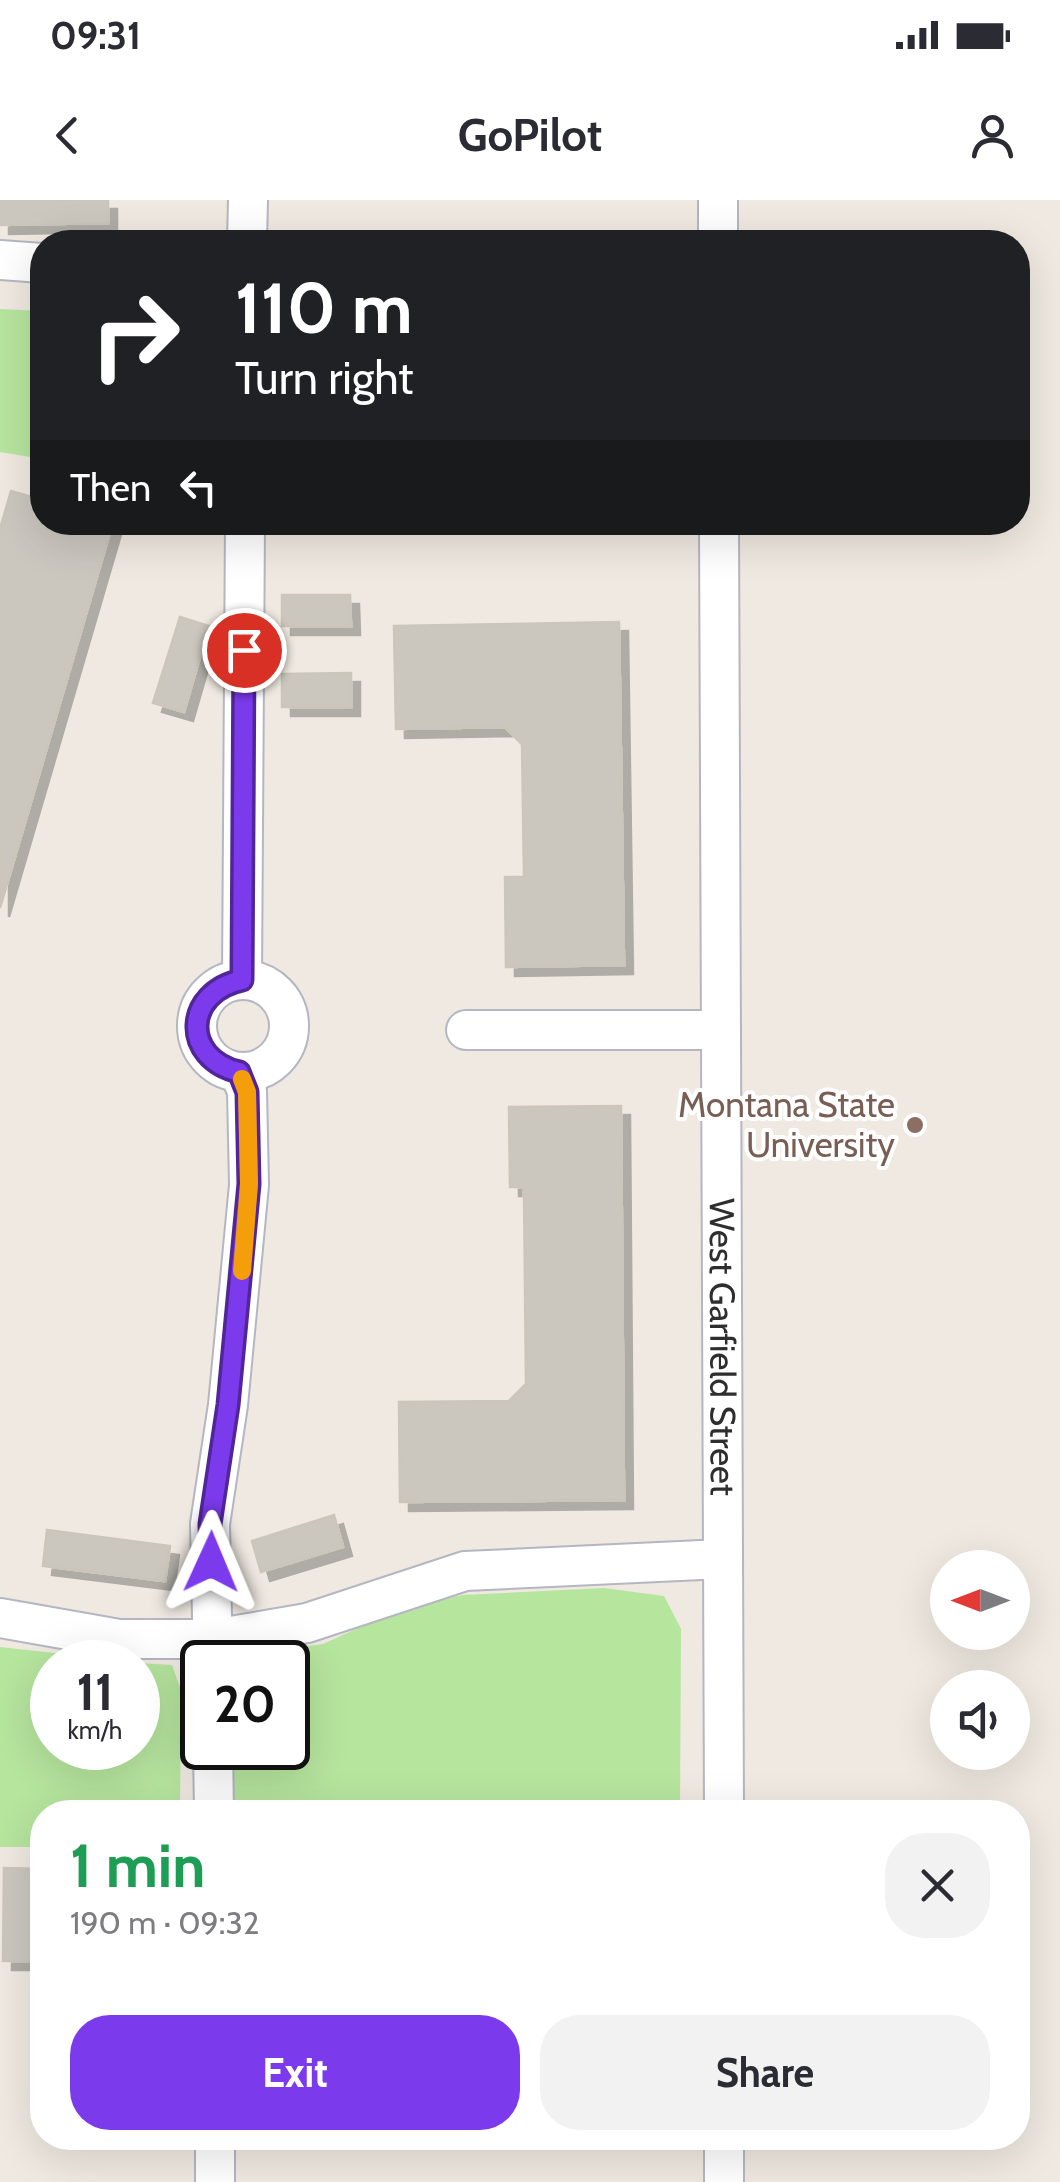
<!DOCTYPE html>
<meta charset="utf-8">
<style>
:root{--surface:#fff;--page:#f2f2f3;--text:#2b2b33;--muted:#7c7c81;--accent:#7c3aed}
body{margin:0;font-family:Cabin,sans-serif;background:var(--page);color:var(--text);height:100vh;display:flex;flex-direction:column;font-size:38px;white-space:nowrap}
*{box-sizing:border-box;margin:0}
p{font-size:32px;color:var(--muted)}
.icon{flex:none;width:55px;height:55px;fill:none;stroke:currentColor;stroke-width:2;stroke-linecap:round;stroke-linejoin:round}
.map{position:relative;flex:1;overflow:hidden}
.side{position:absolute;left:30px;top:1600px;width:1000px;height:350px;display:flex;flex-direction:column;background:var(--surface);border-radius:40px;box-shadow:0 10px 40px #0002}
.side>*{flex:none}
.hud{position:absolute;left:30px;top:30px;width:1000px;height:305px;border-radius:40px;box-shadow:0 10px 40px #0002;background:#202124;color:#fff;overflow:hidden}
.needle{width:65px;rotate:270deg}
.buttons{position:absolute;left:930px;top:1350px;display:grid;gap:20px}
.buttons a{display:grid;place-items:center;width:100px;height:100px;border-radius:50%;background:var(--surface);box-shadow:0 10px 40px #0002;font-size:50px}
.speed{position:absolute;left:30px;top:1440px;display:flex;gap:20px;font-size:50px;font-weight:700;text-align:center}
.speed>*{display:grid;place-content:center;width:130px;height:130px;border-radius:50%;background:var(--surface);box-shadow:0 10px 40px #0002;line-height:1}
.speed small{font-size:25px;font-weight:400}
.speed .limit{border:5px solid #111;border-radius:15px;background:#fff;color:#111}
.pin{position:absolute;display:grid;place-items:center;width:85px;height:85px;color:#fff;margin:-42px;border:5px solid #fff;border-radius:50%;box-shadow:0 2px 10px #0007}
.me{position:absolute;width:110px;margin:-55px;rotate:1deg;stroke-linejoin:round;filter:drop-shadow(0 0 8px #0008)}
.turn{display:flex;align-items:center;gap:35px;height:210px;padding:0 40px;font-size:45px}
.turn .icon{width:130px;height:130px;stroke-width:2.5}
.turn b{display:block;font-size:70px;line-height:85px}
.then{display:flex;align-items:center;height:95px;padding:0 40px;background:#0003;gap:20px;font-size:38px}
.round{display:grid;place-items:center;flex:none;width:105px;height:105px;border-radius:40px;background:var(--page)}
.summary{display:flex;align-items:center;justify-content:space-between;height:170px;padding:0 40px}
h1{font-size:60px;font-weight:800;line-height:75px;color:#1e9e55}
.button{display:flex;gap:20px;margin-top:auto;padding:20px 40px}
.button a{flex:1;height:115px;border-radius:40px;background:var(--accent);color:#fff;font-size:40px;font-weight:800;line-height:115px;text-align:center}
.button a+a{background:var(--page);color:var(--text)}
.status{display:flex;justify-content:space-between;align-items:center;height:70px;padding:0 50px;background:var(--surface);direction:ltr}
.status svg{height:28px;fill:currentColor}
header{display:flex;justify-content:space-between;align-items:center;height:130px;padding:0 40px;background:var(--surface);font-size:45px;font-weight:800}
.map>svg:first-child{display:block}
.green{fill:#b6e59e}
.building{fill:#cbc7bf;stroke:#cbc5ba;stroke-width:2.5;filter:url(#shadow)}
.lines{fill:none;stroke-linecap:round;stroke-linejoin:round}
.minor-casing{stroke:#b4b7c1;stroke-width:42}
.minor{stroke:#fff;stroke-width:38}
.route-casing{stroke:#51269a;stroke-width:25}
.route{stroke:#7c3aed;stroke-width:18}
.slow{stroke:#f59e0b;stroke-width:18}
.education-dot{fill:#8d6e63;stroke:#fff;stroke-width:4}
.labels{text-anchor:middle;stroke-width:8;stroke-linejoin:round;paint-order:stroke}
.education-label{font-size:35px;fill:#785e54;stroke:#fff;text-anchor:end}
.street-label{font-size:35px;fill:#2e2e2e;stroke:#fff}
</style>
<div class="status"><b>09:31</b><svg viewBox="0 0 49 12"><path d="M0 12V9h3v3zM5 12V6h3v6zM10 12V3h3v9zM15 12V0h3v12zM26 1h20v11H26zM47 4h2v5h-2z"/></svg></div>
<header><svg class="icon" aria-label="back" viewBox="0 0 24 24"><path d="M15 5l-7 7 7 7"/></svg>GoPilot<svg class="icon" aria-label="person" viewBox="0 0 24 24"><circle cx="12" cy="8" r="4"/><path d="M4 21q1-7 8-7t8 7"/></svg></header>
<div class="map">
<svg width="1060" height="1982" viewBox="0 0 1060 1982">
<defs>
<filter id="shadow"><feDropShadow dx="9" dy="9" stdDeviation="0" flood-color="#0004"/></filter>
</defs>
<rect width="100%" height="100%" fill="#efe9e1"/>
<g class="green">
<polygon points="0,109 42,111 42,259 0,252"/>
<polygon points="604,1388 664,1396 681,1429 680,1612 587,1612 585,1607 548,1612 228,1612 228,1548 288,1548 288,1462 236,1461 261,1453 323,1444 404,1407 463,1395"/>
<polygon points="0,1447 136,1462 52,1462 52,1548 138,1548 138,1463 172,1465 181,1490 180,1612 42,1612 42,1647 0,1647"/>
</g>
<g class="building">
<polygon points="0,0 108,0 108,23 0,25"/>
<polygon points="11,291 42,300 42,322 113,322 0,708 0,329"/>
<polygon points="282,395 350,395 351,426 282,426"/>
<polygon points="180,417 209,426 184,512 153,503"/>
<polygon points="619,422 624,765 506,767 505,677 524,677 522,544 505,527 396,529 394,426"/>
<polygon points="351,473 351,507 282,507 282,474"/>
<polygon points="621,906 624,1300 400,1302 399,1202 509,1201 526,1184 524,987 510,987 509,907"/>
<polygon points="334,1315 343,1347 261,1372 252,1341"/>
<polygon points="47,1330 170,1346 165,1381 43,1366"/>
<polygon points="4,1668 42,1669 42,1761 3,1761"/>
</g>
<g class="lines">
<defs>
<g id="minor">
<polyline points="718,0 718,42"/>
<polyline points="247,42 248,0"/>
<polyline points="0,60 42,63"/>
<path id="s1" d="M719,322L724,1612"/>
<polyline points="242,780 245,322"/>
<circle cx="243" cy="826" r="46"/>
<polyline points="466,830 721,830"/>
<polyline points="0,1418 119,1439 213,1439 307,1423 465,1371 723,1359"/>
<polyline points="213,1462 210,1324 228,1205 249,985 247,891 239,872"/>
<polyline points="213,1548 214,1612"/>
<polyline points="215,1938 215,1982"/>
<polyline points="724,1938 724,1982"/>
</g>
</defs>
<use href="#minor" class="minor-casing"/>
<use href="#minor" class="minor"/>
</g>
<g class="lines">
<defs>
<path id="route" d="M211,1362L210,1324L228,1205L249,984L247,892L239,872C181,858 184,792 242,780L244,450"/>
</defs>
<use href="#route" class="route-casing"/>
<use href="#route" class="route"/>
<polyline class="slow" points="242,1071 249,984 247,892 242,879"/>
</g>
<circle class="education-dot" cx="915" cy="925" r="10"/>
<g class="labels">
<g class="education-label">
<text x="895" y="917">Montana State<tspan x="895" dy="40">University</tspan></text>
</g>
<g class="street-label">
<text dy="12" stroke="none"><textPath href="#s1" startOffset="825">West Garfield Street</textPath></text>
</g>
</g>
</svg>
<div class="buttons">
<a><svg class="needle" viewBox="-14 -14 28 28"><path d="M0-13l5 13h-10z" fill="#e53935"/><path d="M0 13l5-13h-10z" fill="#7c7c81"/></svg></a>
<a><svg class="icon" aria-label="sound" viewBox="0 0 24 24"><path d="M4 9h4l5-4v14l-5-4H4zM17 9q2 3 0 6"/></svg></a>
</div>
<div class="speed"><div>11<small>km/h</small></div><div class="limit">20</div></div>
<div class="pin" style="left:244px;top:450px;background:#d93025"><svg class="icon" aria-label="arrive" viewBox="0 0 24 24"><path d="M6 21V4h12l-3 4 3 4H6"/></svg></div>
<svg class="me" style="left:211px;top:1362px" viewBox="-20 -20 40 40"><path d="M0-17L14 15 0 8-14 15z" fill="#7c3aed" stroke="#fff" stroke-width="4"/></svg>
<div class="hud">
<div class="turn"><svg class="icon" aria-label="right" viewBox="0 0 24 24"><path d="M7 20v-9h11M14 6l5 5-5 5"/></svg><div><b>110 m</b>Turn right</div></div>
<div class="then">Then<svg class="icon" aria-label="left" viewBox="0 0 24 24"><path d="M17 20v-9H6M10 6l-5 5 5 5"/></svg></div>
</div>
<section class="side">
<div class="summary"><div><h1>1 min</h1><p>190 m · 09:32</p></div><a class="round"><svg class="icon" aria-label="close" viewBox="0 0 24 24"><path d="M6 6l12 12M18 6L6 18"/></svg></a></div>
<div class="button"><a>Exit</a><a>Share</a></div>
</section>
</div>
